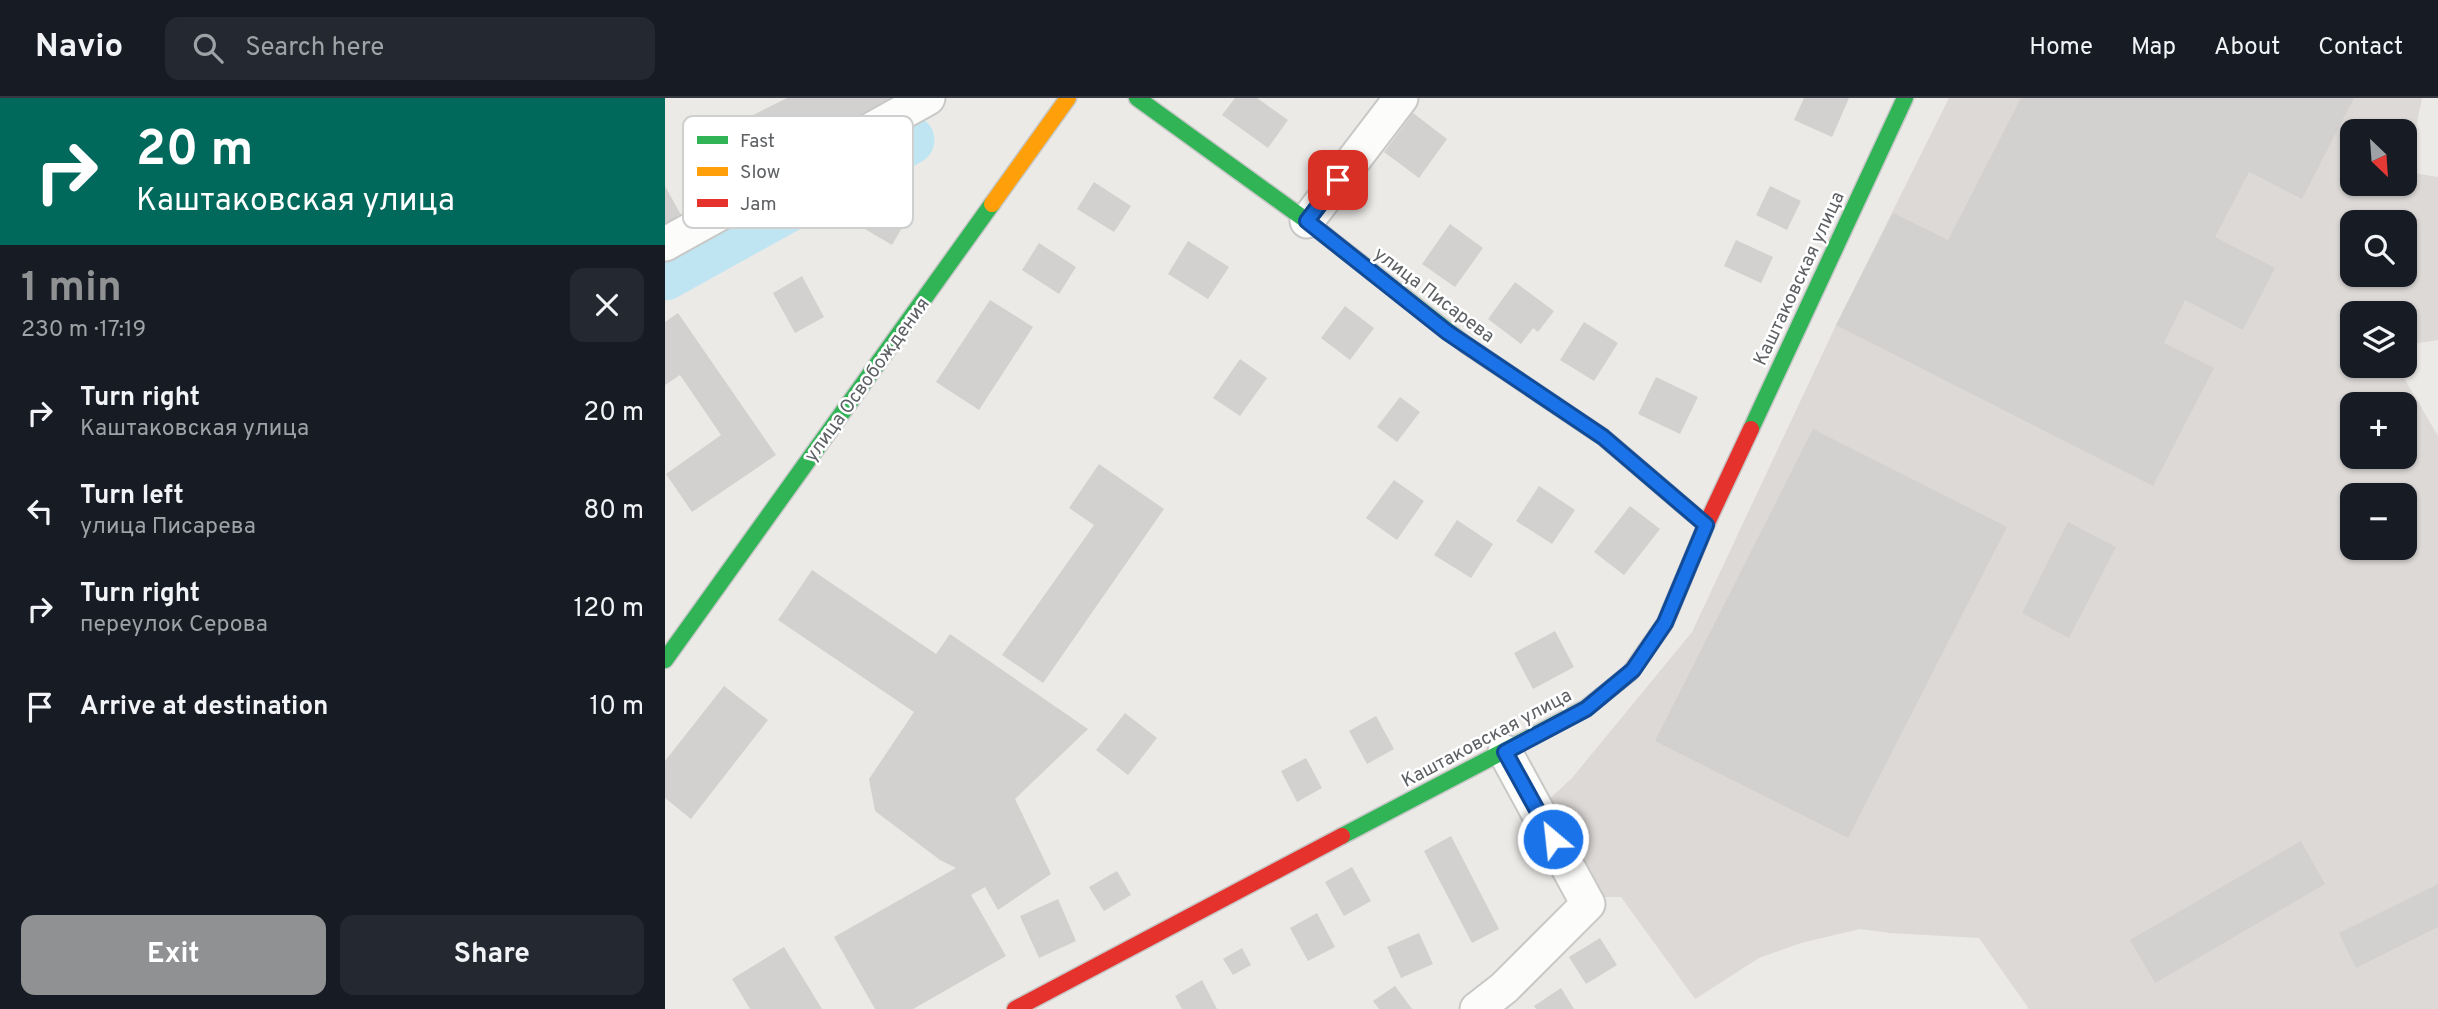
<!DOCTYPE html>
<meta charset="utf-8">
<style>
:root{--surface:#171b24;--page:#242831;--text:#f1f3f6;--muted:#9ea1a6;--line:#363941;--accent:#8f9192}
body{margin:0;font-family:Overpass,sans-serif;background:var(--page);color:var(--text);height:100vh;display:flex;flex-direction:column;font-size:26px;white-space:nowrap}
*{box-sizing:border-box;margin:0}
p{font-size:23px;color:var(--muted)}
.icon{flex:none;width:38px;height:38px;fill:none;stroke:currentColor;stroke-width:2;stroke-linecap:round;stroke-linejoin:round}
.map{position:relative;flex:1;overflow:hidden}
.details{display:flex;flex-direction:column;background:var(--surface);width:665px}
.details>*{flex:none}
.banner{background:#00695c;color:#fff;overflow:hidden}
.needle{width:46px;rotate:155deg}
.tools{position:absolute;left:1675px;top:21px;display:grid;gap:14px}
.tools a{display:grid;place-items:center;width:77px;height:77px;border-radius:14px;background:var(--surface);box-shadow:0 2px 5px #0004;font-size:35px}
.pin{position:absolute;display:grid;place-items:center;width:60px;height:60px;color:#fff;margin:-30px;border-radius:14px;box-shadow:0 4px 10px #0006}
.me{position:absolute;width:77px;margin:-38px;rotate:332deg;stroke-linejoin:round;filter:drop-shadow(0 0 5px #0008)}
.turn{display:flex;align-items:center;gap:24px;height:147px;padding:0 21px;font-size:32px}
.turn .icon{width:91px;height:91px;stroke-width:2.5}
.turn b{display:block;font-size:49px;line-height:60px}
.round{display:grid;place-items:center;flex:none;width:74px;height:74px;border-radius:14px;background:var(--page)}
.headline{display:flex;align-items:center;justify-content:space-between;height:119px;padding:0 21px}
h1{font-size:42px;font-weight:700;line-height:52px;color:var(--accent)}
.primary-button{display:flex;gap:14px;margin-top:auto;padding:14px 21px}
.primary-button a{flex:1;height:80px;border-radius:14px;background:var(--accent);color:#fff;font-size:28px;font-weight:700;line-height:80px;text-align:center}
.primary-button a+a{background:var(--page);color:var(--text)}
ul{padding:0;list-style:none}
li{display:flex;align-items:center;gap:21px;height:98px;padding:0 21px}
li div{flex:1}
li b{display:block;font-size:26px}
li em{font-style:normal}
header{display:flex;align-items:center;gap:42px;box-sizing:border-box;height:98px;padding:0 35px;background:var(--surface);border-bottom:2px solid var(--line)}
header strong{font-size:33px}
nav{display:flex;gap:38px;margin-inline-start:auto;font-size:24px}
.search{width:490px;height:63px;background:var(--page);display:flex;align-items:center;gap:18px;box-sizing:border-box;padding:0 24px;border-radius:14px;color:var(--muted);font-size:26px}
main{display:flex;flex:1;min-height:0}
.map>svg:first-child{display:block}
.industrial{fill:#dcd9d7;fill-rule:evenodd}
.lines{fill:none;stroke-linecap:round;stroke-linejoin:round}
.river{stroke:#bfe5f3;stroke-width:49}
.building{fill:#d3d1d0}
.street-casing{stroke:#c8c8c7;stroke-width:37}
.fast-casing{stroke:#c6c7c7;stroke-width:19}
.slow-casing{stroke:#c6c7c7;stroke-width:19}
.jam-casing{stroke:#c6c7c7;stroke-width:19}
.street{stroke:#fcfcfb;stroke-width:33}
.fast{stroke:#30b455;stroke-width:16}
.slow{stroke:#ff9f0a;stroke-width:16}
.jam{stroke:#e5322d;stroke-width:16}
.route-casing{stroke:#114b97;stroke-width:18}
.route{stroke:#1a73e8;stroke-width:12}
.labels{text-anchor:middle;stroke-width:5;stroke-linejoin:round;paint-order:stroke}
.street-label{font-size:19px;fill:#5d6164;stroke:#fff}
.key{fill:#fff;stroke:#ced0d0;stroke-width:2}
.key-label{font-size:19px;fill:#5d6164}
</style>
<header>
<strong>Navio</strong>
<div class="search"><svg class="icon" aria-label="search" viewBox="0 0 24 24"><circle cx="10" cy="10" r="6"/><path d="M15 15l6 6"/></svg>Search here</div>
<nav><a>Home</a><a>Map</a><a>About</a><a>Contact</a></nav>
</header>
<main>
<section class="details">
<div class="banner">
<div class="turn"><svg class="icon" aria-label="right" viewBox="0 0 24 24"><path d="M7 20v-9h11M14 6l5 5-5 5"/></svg><div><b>20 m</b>Каштаковская улица</div></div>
</div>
<div class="headline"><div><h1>1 min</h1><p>230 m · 17:19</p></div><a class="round"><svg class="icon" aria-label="close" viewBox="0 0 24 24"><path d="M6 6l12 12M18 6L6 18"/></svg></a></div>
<ul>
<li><svg class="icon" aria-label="right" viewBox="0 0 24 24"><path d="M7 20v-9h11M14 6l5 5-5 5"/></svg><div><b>Turn right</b><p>Каштаковская улица</p></div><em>20 m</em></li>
<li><svg class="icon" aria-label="left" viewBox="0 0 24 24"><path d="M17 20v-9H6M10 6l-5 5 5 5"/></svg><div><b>Turn left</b><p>улица Писарева</p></div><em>80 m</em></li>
<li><svg class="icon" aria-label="right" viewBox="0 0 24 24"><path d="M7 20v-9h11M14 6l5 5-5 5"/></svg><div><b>Turn right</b><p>переулок Серова</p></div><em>120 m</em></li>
<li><svg class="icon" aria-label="arrive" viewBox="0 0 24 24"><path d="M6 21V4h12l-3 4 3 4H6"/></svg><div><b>Arrive at destination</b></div><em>10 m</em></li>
</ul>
<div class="primary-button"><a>Exit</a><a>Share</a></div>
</section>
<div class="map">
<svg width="1773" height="911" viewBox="0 0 1773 911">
<rect width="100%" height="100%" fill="#eceae7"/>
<path class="industrial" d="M1284,0H1757L1742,74L1773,79V242L1740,247V215H1687V268H1732L1773,338V911H1364L1314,840L1225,835L1195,831L1136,845L1094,860L1030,901L956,799H934L879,706L907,680L1027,534L1171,227ZM1687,33H1740V86H1687ZM1687,124H1740V177H1687ZM1687,306H1740V359H1687ZM1687,397H1740V450H1687Z"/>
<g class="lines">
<polyline class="river" points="0,178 245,42"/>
</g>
<g class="building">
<polygon points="122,0 231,0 58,87 36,43"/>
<polygon points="570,0 592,0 623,22 603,50 557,17"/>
<polygon points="1139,0 1184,0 1167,39 1129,22"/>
<polygon points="1356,0 1689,0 1637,101 1584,74 1550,139 1610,170 1578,232 1520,202 1499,245 1549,270 1488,388 1171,227 1228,115 1283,142"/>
<polygon points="748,15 782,41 754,80 719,54"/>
<polygon points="429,84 466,108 449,134 412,111"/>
<polygon points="0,88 16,117 0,126"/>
<polygon points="1105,88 1136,103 1122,132 1091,117"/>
<polygon points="202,90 245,116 227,147 183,121"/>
<polygon points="785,126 818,150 790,189 757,166"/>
<polygon points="1071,142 1108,159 1096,185 1059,168"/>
<polygon points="523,143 564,169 543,201 503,176"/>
<polygon points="374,145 411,169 394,196 357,172"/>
<polygon points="137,178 159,219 130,235 108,195"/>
<polygon points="850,184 889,213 873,234 868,230 856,246 823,221"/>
<polygon points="325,202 368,229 314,312 271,284"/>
<polygon points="680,208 709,230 685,262 656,240"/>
<polygon points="13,215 111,357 27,414 1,376 56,337 15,277 0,287 0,224"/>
<polygon points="919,224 953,245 929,283 895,262"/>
<polygon points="575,261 602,280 575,318 548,300"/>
<polygon points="991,279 1033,299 1015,336 973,316"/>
<polygon points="735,299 755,314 732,344 712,329"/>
<polygon points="1148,331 1342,429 1183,740 990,643"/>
<polygon points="434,366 499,411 378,585 337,557 429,427 404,410"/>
<polygon points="729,382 759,403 732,442 701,420"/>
<polygon points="874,388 910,412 887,446 851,423"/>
<polygon points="965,408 995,431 959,477 929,454"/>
<polygon points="792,422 828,446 806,480 769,457"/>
<polygon points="1403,424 1451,449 1404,540 1357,515"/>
<polygon points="147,472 271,556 285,536 423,631 350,701 386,776 333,812 320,789 306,797 341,858 248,911 210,911 169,839 291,770 275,762 210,713 204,681 249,614 113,522"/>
<polygon points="890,533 909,569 868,591 849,555"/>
<polygon points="59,588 103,622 26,721 0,700 0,663"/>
<polygon points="460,615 492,640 463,677 431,652"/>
<polygon points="711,618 729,651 702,666 684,633"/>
<polygon points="641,660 657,690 632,704 616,673"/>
<polygon points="786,738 834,831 807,845 759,753"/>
<polygon points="1636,743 1660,786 1490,885 1465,842"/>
<polygon points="687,769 706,803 679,818 660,784"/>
<polygon points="452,773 466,797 439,813 424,789"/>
<polygon points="1773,786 1773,829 1691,870 1674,835"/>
<polygon points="393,801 411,843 374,860 355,818"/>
<polygon points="652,815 670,849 643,863 625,830"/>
<polygon points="754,835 768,866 736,880 722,849"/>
<polygon points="935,840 952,867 921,886 904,859"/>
<polygon points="119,849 157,911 85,911 67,881"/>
<polygon points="577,850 586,867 568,877 558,861"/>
<polygon points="537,882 552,911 517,911 510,898"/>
<polygon points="730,888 747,911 714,911 708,903"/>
<polygon points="896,890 909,911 871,911 869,908"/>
</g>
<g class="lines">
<defs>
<g id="street">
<polyline points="642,123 736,0"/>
<polyline points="0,146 263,0"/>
<polyline points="812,911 839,890 923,806 840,654"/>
</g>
<g id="fast">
<polyline points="472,0 642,123 801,247"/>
<polyline points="1086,331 1240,0"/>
<polyline points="0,562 327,106"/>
<polyline points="677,738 921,610 965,575"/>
</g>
<polyline id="slow" points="327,106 403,0"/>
<g id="jam">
<polyline points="801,247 938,339 1041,427"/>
<polyline points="965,575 1000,525 1041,427 1086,331"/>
<polyline points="350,911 677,738"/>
</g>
</defs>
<use href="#street" class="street-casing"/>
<use href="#fast" class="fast-casing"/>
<use href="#slow" class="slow-casing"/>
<use href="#jam" class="jam-casing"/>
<use href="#street" class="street"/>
<use href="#fast" class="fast"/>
<use href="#slow" class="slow"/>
<use href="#jam" class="jam"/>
</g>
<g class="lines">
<defs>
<polyline id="route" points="673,82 642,123 782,234 938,339 1041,427 1000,525 968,572 921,611 840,654 888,741"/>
</defs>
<use href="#route" class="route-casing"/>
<use href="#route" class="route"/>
</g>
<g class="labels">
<g class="street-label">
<text transform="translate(1133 180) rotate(-65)" y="7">Каштаковская улица</text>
<text transform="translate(770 196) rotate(37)" y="7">улица Писарева</text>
<text transform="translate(201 281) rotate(-54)" y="7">улица Освобождения</text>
<text transform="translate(821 639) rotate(-28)" y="7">Каштаковская улица</text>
</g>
</g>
<rect x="18" y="18" width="230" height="112" rx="10" class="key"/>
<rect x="32" y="38" width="31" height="8" fill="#30b455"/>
<rect x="32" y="69" width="31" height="9" fill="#ff9f0a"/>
<rect x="32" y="101" width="31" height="8" fill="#e5322d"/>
<g class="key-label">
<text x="75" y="49">Fast</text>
<text x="75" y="80">Slow</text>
<text x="75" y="112">Jam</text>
</g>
</svg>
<div class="tools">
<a><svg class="needle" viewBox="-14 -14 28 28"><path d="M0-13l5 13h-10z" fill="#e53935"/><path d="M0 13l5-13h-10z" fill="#9ea1a6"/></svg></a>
<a><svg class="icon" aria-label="search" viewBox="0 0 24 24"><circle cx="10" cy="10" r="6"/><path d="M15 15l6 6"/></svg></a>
<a><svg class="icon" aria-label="layers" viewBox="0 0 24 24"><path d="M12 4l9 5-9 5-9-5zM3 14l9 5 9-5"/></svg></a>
<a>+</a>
<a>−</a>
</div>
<div class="pin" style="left:673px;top:82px;background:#d93025"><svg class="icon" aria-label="arrive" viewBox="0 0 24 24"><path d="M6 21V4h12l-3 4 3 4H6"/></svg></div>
<svg class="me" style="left:888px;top:741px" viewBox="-20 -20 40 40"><circle r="17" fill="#1a73e8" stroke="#fff" stroke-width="3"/><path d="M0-11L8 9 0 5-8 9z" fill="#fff"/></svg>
</div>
</main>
